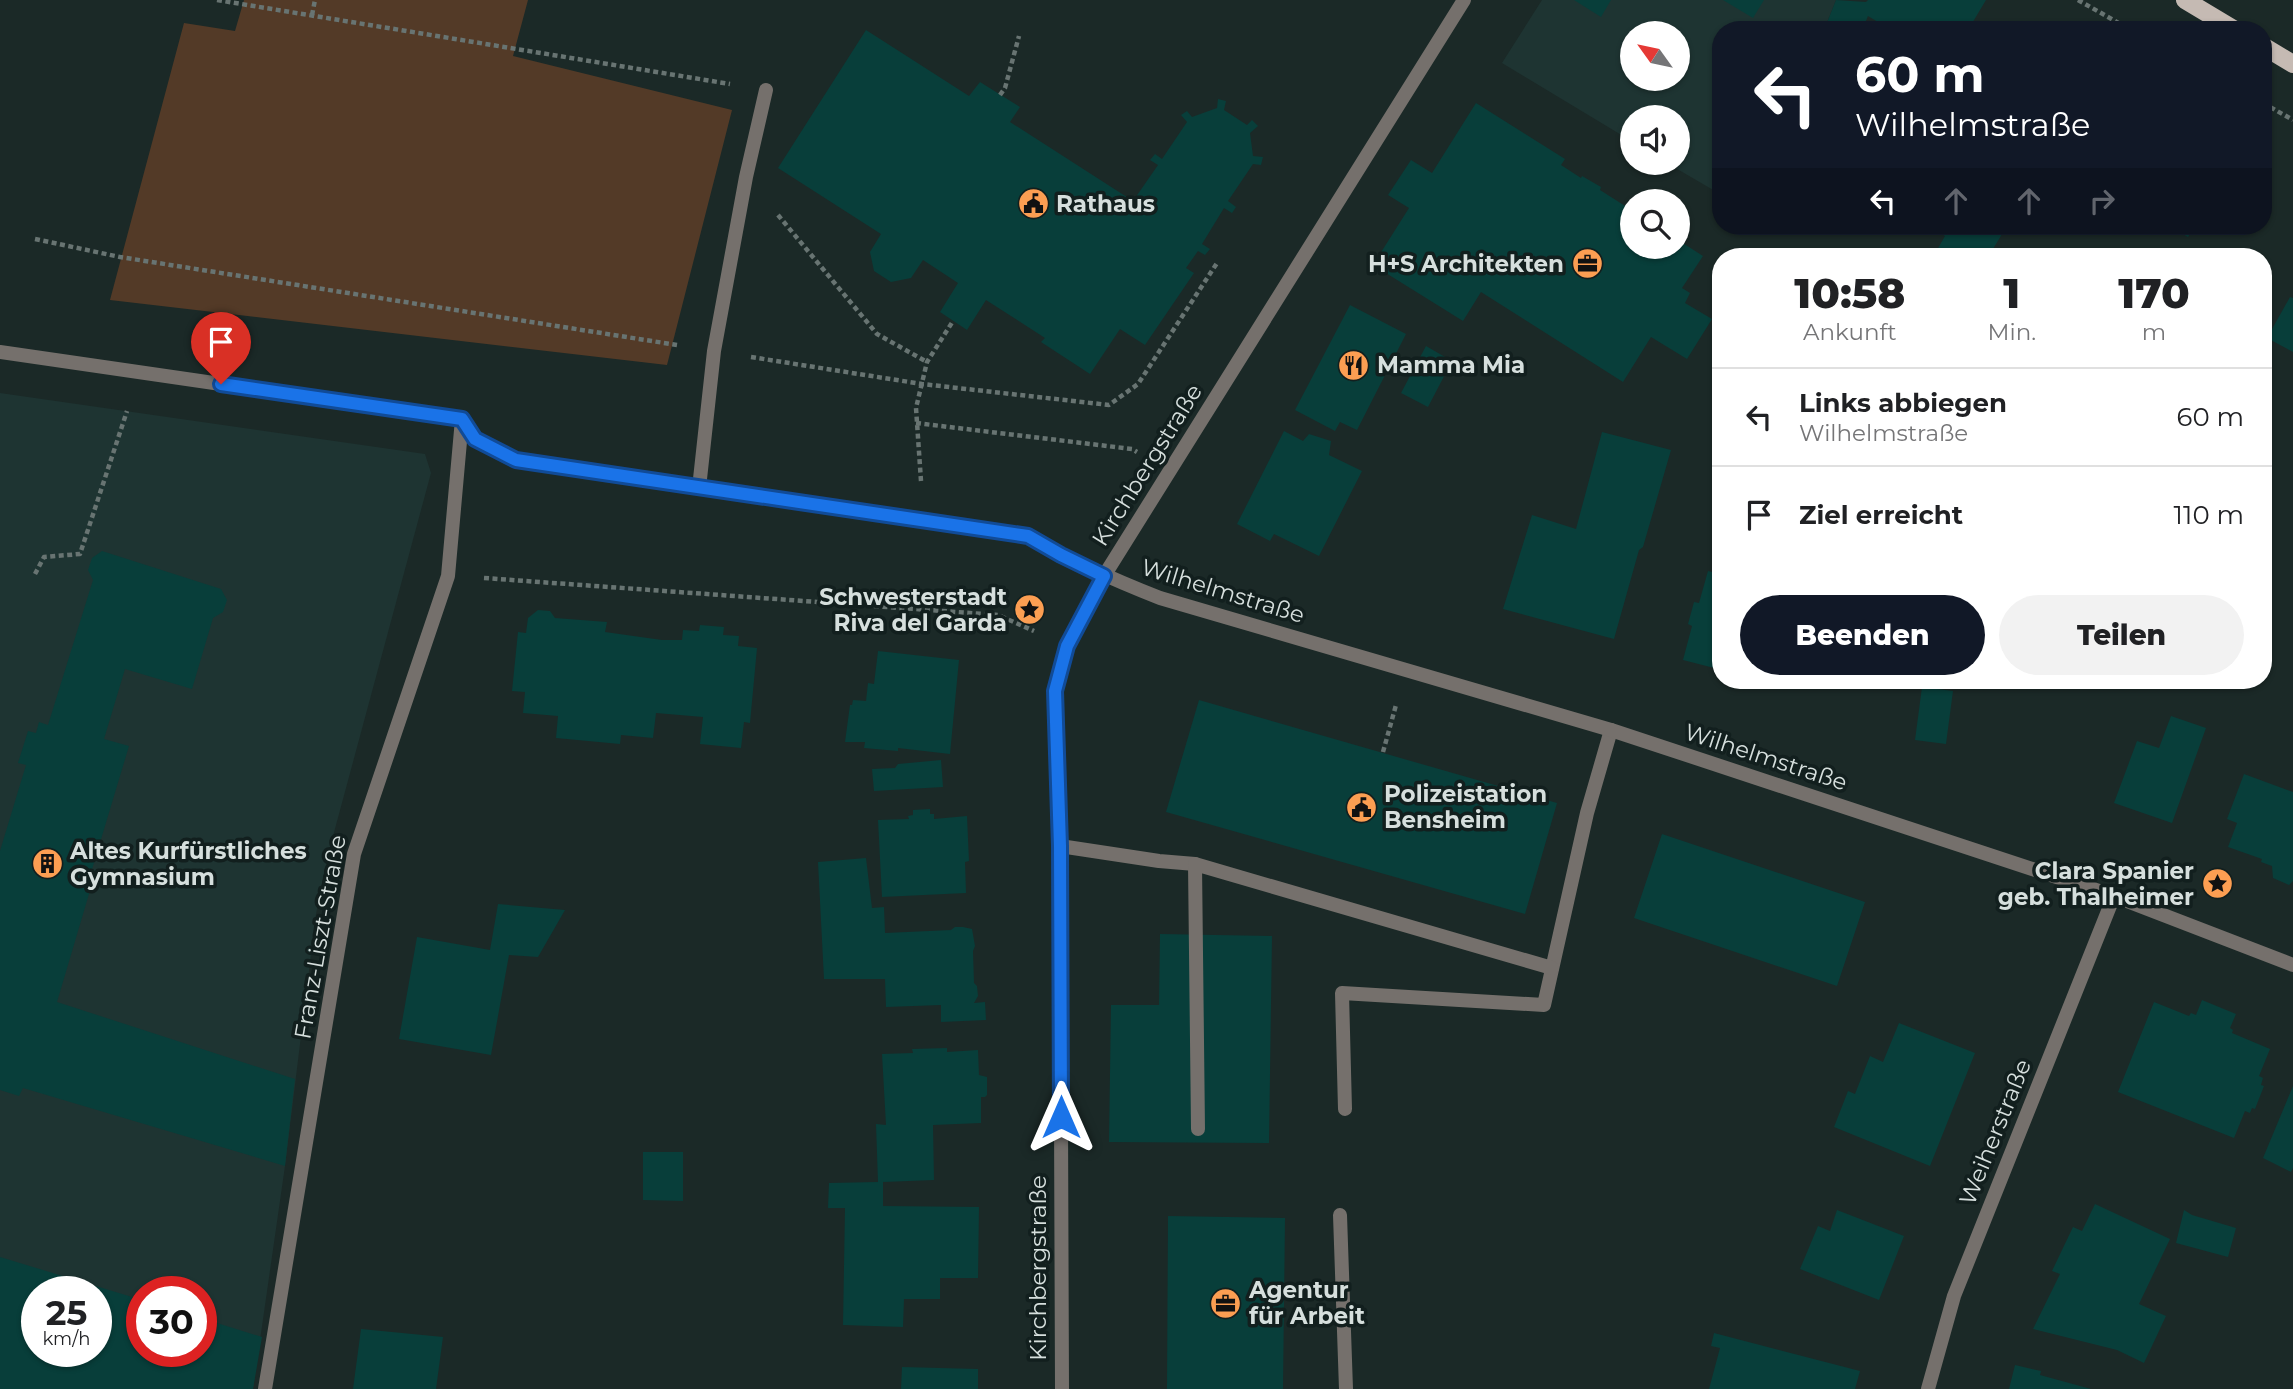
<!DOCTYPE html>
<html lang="de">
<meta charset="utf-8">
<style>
:root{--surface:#fff;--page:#f2f2f2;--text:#202124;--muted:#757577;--line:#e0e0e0;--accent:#111827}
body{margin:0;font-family:Montserrat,sans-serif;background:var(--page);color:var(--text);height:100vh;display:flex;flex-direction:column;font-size:26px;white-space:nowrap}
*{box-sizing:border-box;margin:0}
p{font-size:23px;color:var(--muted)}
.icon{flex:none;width:38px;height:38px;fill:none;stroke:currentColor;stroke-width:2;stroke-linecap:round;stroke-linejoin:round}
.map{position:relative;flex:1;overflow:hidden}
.details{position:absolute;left:1712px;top:248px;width:560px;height:441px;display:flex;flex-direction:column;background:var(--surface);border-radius:28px;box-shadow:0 2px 5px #0004}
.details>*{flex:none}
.top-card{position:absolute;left:1712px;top:21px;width:560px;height:214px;border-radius:28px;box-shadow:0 2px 5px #0004;background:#111827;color:#fff;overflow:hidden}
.needle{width:46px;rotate:303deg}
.tools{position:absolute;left:1620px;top:21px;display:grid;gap:14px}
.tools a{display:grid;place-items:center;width:70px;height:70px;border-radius:50%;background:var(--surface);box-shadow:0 2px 5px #0004;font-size:35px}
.speed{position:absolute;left:21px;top:1276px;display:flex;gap:14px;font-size:35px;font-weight:700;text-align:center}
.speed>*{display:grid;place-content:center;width:91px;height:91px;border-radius:50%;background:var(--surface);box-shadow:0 2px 5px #0004;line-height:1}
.speed small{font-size:18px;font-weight:400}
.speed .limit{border:10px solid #d22;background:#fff;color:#111}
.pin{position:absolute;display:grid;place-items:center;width:60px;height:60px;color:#fff;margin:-72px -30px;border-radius:50% 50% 50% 0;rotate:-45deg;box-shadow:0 0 7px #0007}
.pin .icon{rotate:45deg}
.me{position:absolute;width:77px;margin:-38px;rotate:0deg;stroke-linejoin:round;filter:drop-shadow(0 0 5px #0008)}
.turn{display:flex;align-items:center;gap:24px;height:147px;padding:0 28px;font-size:32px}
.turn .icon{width:91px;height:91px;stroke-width:2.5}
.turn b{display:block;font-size:49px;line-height:60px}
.lanes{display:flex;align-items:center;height:66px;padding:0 28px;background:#0003;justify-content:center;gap:35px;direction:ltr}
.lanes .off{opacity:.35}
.eta{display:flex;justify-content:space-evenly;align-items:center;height:119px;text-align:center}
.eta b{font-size:42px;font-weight:800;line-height:49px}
.action{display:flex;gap:14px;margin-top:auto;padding:14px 28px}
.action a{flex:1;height:80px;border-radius:42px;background:var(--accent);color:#fff;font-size:28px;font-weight:800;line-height:80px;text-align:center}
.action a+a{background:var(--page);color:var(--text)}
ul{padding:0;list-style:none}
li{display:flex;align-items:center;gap:21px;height:98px;padding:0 28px;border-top:2px solid var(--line)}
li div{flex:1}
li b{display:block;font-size:26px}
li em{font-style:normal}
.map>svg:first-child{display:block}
.built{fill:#1e3432;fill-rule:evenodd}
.green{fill:#533a27}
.building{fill:#083e3a;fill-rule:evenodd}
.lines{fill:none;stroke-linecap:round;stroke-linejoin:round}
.path{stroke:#687472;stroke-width:4.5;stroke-dasharray:5 3.5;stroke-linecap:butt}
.lane{stroke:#75706c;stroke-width:14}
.street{stroke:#75706c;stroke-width:14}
.primary{stroke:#c5bab3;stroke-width:18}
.route-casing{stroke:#114b97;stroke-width:18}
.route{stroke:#1a73e8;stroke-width:12}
.labels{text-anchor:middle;stroke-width:7;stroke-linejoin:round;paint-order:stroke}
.poi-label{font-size:23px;font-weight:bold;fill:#d6dfdd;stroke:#121f1e;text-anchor:start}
.street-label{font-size:23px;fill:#d6dfdd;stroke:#121f1e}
</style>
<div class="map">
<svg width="2293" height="1389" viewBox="0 0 2293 1389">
<rect width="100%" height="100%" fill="#1b2927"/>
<g class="built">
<path d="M1542,0H1836L1824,30H1720V194L1667,163H1678V117H1633V142L1502,63ZM1633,33H1678V79H1633Z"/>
<path d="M0,393L425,454L431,473L329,851L316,914L285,1166L253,1389H0ZM37,1292H96V1351H37ZM142,1292H201V1351H142Z"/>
</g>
<polygon class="green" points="244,0 528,0 513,56 732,110 667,365 110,300 184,23 235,31"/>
<g class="building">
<polygon points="1574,0 1611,0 1601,17"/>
<polygon points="1723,0 1764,0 1753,18"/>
<polygon points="1836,0 1866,2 1868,0 1986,0 1968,30 1891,30 1868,16 1862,30 1824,30"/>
<polygon points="866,30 969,96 980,82 1020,107 1010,122 1133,201 1158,165 1150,160 1155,154 1162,159 1187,122 1181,115 1187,111 1192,117 1217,108 1218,99 1226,101 1224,110 1247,125 1252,120 1258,126 1250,133 1253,156 1263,157 1261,165 1253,164 1228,201 1236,207 1232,213 1224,208 1202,244 1210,249 1205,255 1198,251 1186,268 1194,273 1145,345 1120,329 1090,374 1041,342 1045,338 986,300 967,330 940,312 958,283 923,260 911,278 891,282 874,271 870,252 881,234 778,168"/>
<polygon points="1476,103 1565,159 1561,165 1581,178 1582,176 1601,187 1600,190 1633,211 1633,247 1678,247 1678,240 1703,256 1682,288 1690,293 1685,303 1712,319 1687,359 1651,337 1623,382 1481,292 1463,321 1373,265 1409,208 1388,195 1411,160 1432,173"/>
<polygon points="1929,226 2007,226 1988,257 1933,257 1945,236"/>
<polygon points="2168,226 2195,226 2188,237"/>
<polygon points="2290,297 2293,298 2293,352 2267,338"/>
<polygon points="1350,305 1406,334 1357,430 1340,422 1335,431 1295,410"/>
<polygon points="1426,346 1452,361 1428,407 1401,393"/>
<polygon points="1284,431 1303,441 1309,434 1331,441 1329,455 1362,471 1319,556 1274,534 1270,541 1237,524"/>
<polygon points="1602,432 1671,450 1643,547 1639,550 1614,639 1503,609 1532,515 1576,529"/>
<polygon points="102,551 221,589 227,600 223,612 213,618 192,689 125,669 104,739 129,746 90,876 94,877 57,1002 295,1079 285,1166 23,1088 19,1096 0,1090 0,851 26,765 18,763 28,731 36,733 39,722 48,725 93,580 88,570 92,558"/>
<polygon points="1708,571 1720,574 1720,672 1718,669 1683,660 1692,626 1688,624 1694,602 1699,603"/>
<polygon points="538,610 550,611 555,618 607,622 605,632 662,640 682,640 683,630 699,631 700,625 724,627 723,635 739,636 738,646 757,648 750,723 744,722 741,748 700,744 703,717 656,713 653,738 621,735 620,744 556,738 558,716 523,713 525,692 512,691 518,632 526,633 528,618"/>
<polygon points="878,651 959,660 950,754 898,748 898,751 864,748 865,742 845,742 850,705 852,705 853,700 866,701 868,683 874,684"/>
<polygon points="1728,681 1767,681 1766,685 1757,682 1745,687"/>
<polygon points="1922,687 1953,691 1946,744 1915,740"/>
<polygon points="1199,700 1557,803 1525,914 1166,812"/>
<polygon points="2171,716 2206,728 2172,823 2114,803 2137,741 2159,748"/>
<polygon points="941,760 943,787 874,791 872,769 895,768 898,764"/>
<polygon points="2244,774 2293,792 2293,881 2289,885 2273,878 2272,866 2261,862 2262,859 2228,847 2237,823 2227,819"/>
<polygon points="930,809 930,814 934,814 934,819 967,816 969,861 965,862 966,893 882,897 878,820 909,819 908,816 913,815 913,810"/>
<polygon points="1662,834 1865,902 1837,986 1634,918"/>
<polygon points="866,858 872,908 884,907 885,933 951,930 955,927 963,927 972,929 975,946 973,951 974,983 977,986 978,996 974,1003 985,1002 986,1020 941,1022 941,1005 886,1007 885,979 824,979 818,862"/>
<polygon points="498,904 565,910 538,957 509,955 491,1055 399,1039 417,937 490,950"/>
<polygon points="1160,934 1272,936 1269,1143 1109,1142 1111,1005 1159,1005"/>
<polygon points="2202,1000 2236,1014 2230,1028 2233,1030 2232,1033 2270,1049 2259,1076 2263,1078 2261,1085 2264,1086 2255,1109 2252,1108 2250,1113 2245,1111 2234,1138 2118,1092 2154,1002 2189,1016 2191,1013 2196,1015"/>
<polygon points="1899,1023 1975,1053 1930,1166 1834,1127 1848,1091 1855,1094 1870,1056 1883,1062"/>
<polygon points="947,1048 947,1052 978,1050 979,1075 987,1077 987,1095 985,1097 981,1097 981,1123 933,1125 934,1180 883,1182 883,1206 979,1207 978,1278 940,1278 940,1299 904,1299 903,1327 843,1325 845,1208 828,1208 829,1183 878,1182 876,1124 886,1125 882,1054 913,1053 912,1049"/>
<polygon points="2293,1086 2293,1168 2291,1172 2263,1158"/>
<polygon points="643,1152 683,1152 683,1201 643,1200"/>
<polygon points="2095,1204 2170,1239 2139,1304 2166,1316 2144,1363 2117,1350 2033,1329 2060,1274 2052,1271 2073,1227 2082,1231"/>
<polygon points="1837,1210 1904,1236 1879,1300 1800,1269 1818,1226 1830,1231"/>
<polygon points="2184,1210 2192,1215 2236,1228 2228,1257 2176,1243"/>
<polygon points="1168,1216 1285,1218 1283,1389 1167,1389"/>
<path d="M0,1257L142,1300V1351H201V1318L262,1337L253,1389H0ZM37,1292H96V1351H37Z"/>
<polygon points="361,1329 443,1337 436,1389 353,1389"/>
<polygon points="1714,1333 1860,1371 1855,1389 1709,1389 1720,1348 1711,1346"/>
<polygon points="2015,1365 2041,1371 2040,1375 2091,1389 2009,1389"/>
<polygon points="902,1367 978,1369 978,1389 901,1389"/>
</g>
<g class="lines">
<g class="path">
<polyline points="217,0 730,84"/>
<polyline points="2078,0 2131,30"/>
<polyline points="312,15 315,0"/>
<polyline points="1000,95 1005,88 1019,36"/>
<polyline points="2263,103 2293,120"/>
<polyline points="778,215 877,334 927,362"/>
<polyline points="35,239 120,257 677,345"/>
<polyline points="751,357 922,384 1109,405 1138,384 1217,263"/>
<polyline points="916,423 1132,449 1137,452"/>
<polyline points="921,481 916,408 927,362 953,321"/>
<polyline points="35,574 44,557 80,554 127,411"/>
<polyline points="484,578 998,615 1034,631"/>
<polyline points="1383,752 1396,705"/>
</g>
<g class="lane">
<polyline points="699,488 714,351 746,177 766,90"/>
<polyline points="1060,846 1159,861 1195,864"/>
<polyline points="1345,1109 1342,993 1544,1005 1587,813 1611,730"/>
<polyline points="1198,1129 1195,864 1552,968"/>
<polyline points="1340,1215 1346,1389"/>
<polyline points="265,1389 354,854 448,576 462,419"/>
</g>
<g class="street">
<path d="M0,352L462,419L476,439L516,460L1028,536C1071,561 1114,580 1160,598L1611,730L2114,896L2293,965"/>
<polyline points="1062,1389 1060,846 1055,691 1067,646 1104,576 1464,0"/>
<polyline points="1928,1389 1954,1296 2114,896"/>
</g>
<g class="primary">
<polyline points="2185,0 2235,30"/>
<polyline points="2263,46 2293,64"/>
</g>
</g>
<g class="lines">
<defs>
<polyline id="route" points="221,384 462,419 475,439 516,460 1028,536 1061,555 1104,576 1067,646 1055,691 1060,846 1061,1117"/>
</defs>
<use href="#route" class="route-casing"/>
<use href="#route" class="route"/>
</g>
<defs>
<symbol id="civic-disc" viewBox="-11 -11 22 22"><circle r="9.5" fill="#fc9e52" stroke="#121f1e"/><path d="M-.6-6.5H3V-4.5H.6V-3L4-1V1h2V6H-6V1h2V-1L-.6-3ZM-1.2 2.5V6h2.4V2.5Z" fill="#111"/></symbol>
<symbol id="office-disc" viewBox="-11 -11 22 22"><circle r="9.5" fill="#fc9e52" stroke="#121f1e"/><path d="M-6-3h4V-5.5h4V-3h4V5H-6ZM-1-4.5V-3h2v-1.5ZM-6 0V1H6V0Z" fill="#111"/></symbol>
<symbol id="restaurant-disc" viewBox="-11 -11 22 22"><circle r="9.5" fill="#fc9e52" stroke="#121f1e"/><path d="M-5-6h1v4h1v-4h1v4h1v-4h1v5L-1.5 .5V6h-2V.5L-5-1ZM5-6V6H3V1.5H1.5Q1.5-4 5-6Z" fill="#111"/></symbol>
<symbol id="sight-disc" viewBox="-11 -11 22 22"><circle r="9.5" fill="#fc9e52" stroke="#121f1e"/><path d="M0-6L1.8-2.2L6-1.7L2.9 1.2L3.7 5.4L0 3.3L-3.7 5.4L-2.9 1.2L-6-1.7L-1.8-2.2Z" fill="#111"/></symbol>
<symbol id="building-disc" viewBox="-11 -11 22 22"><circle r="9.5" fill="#fc9e52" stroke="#121f1e"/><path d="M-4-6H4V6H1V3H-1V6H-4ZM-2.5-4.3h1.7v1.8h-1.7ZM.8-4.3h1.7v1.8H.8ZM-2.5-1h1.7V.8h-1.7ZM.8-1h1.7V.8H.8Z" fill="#111"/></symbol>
</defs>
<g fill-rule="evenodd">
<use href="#civic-disc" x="1016" y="186" width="35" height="35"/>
<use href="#office-disc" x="1570" y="246" width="35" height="35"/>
<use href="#restaurant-disc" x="1336" y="348" width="35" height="35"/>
<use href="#sight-disc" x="1012" y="592" width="35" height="35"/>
<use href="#civic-disc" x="1344" y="790" width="35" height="35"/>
<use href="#building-disc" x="30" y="846" width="35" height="35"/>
<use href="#sight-disc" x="2200" y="866" width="35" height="35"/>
<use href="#office-disc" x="1208" y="1286" width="35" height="35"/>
</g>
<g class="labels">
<g class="poi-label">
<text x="1056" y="212">Rathaus</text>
<text x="1564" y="272" text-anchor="end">H+S Architekten</text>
<text x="1377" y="373">Mamma Mia</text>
<text x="1007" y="605" text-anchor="end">Schwesterstadt<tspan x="1007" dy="26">Riva del Garda</tspan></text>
<text x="1384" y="802">Polizeistation<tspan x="1384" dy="26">Bensheim</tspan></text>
<text x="70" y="859">Altes Kurfürstliches<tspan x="70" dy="26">Gymnasium</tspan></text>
<text x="2194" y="879" text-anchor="end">Clara Spanier<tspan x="2194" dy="26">geb. Thalheimer</tspan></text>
<text x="1249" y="1298">Agentur<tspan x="1249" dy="26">für Arbeit</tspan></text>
</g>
<g class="street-label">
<text transform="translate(1147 465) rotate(-58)" y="8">Kirchbergstraße</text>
<text transform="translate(1223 591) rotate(17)" y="8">Wilhelmstraße</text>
<text transform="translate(1766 757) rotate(18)" y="8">Wilhelmstraße</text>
<text transform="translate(320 937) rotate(-80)" y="8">Franz-Liszt-Straße</text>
<text transform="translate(1995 1132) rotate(-68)" y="8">Weiherstraße</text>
<text transform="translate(1038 1268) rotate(-90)" y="8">Kirchbergstraße</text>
</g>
</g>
</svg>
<div class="tools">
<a><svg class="needle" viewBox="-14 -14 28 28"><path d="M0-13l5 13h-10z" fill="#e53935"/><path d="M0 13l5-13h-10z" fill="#757577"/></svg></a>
<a><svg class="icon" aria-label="sound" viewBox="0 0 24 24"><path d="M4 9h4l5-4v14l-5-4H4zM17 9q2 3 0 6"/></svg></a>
<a><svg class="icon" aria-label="search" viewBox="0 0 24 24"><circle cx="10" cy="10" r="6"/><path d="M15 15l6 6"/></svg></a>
</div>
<div class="speed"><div>25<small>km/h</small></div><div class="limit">30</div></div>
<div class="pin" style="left:221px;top:384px;background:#d93025"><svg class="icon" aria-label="arrive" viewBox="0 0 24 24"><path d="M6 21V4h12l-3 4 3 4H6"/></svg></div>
<svg class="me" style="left:1061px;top:1117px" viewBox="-20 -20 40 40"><path d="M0-17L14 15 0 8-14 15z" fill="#1a73e8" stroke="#fff" stroke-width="4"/></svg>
<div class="top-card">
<div class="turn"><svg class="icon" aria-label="left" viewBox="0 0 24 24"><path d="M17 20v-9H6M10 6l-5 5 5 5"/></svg><div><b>60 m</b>Wilhelmstraße</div></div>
<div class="lanes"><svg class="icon" aria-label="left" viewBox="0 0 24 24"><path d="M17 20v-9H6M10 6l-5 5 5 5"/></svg><svg class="icon off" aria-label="ahead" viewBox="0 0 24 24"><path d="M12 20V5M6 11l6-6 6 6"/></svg><svg class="icon off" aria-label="ahead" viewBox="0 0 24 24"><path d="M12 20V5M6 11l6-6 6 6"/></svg><svg class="icon off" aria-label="right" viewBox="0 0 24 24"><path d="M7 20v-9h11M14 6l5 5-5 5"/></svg></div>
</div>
<section class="details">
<div class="eta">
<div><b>10:58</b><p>Ankunft</p></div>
<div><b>1</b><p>Min.</p></div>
<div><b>170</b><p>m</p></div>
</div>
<ul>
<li><svg class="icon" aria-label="left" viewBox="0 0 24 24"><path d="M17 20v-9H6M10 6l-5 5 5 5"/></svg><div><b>Links abbiegen</b><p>Wilhelmstraße</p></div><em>60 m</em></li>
<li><svg class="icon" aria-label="arrive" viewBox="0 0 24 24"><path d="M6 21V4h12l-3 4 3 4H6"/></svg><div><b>Ziel erreicht</b></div><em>110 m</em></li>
</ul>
<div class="action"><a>Beenden</a><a>Teilen</a></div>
</section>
</div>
